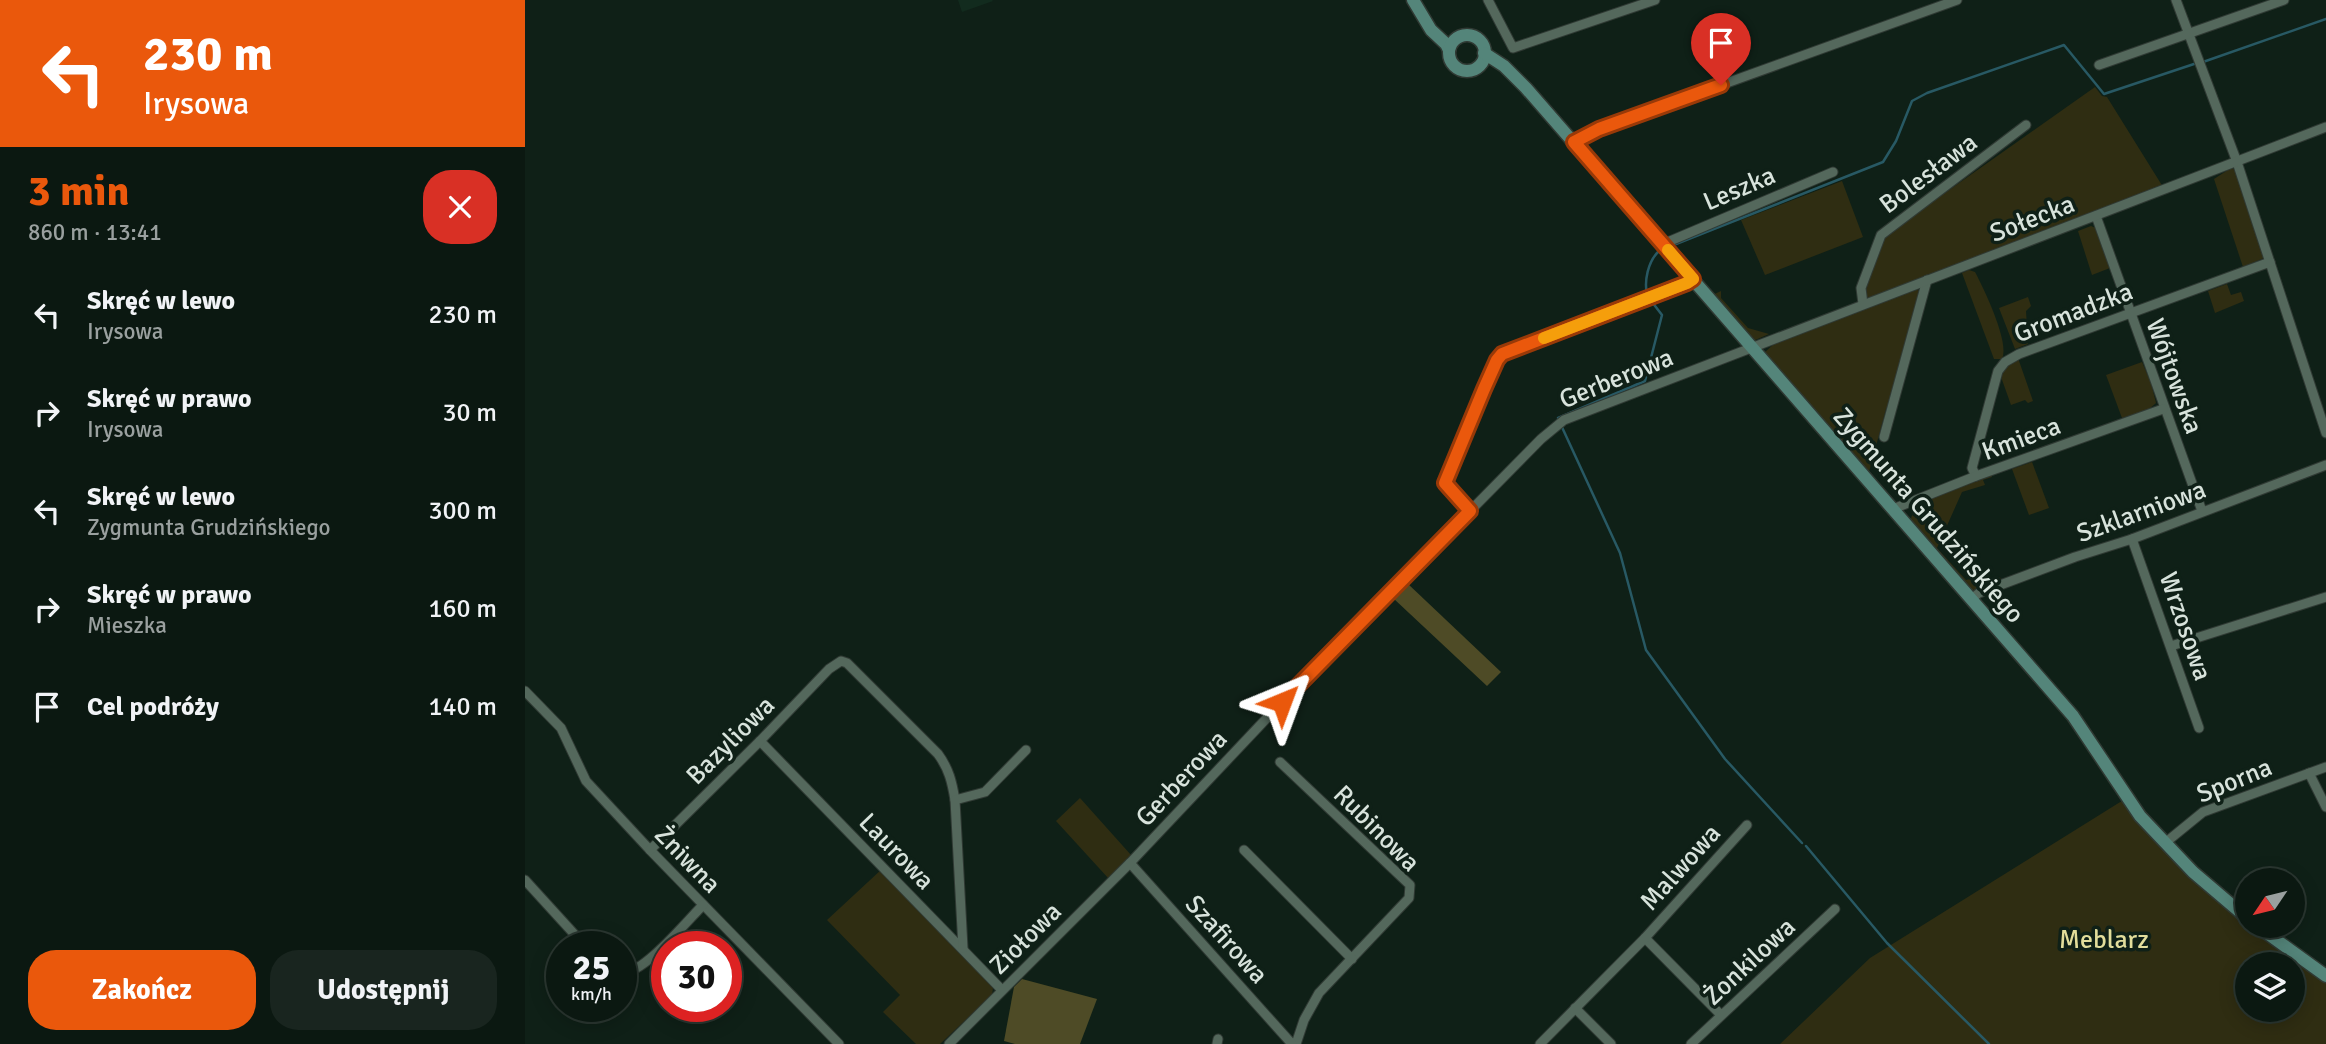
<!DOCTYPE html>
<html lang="pl">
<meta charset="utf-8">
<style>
:root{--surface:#0b1811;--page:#19251f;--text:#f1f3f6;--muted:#9aa09f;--line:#2b3731;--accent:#ea580c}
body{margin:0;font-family:Signika,sans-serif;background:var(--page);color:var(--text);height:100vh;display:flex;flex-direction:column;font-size:26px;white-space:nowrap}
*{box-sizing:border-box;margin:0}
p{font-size:23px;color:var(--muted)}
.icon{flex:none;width:38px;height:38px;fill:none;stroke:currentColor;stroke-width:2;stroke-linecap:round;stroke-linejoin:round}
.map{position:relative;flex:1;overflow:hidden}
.details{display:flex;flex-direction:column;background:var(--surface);width:525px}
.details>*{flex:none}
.banner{background:#ea580c;color:#fff;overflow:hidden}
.needle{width:46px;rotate:235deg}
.buttons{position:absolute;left:1710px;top:868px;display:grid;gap:14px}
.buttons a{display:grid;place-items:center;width:70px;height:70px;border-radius:50%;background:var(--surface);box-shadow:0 4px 18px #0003,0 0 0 2px var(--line);font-size:35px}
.speed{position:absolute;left:21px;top:931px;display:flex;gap:14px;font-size:35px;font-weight:700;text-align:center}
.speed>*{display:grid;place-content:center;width:91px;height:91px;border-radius:50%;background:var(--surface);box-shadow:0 4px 18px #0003,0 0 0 2px var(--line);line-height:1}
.speed small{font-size:18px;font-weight:400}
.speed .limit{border:10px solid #d22;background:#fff;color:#111}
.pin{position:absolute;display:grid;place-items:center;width:60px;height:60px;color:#fff;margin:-72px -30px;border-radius:50% 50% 50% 0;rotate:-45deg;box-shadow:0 0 7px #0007}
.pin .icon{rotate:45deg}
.me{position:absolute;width:77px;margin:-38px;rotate:44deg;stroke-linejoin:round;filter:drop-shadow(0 0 5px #0008)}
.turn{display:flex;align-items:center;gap:24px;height:147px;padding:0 28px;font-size:32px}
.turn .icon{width:91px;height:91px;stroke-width:2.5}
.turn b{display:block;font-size:49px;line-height:60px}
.round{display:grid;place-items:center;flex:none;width:74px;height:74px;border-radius:28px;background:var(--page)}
.head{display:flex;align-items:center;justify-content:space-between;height:119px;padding:0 28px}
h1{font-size:42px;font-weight:800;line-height:52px;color:var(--accent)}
.primary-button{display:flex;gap:14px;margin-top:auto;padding:14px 28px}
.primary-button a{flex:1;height:80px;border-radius:28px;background:var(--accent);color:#fff;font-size:28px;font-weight:800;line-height:80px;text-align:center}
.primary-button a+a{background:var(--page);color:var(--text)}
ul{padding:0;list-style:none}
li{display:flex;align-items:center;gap:21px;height:98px;padding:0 28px}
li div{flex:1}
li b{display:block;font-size:26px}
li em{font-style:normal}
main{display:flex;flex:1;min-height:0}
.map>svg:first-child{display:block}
.built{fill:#122b1e}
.green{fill:#2f2d12;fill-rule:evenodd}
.forest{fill:#4e4b26}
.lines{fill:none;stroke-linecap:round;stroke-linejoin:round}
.stream{stroke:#285964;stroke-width:2.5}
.street-casing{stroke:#303a34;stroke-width:11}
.secondary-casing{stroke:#303a34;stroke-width:15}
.street{stroke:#54685c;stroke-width:9}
.secondary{stroke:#54857a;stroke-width:12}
.route-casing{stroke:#983908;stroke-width:18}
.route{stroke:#ea580c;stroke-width:12}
.slow{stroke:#f59e0b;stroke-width:12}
.labels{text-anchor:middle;stroke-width:7;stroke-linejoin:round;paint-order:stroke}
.street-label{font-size:26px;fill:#d8e3dc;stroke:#0f2017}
.park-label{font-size:26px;fill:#e2dd9b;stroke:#0f2017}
</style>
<main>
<section class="details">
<div class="banner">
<div class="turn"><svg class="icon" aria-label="left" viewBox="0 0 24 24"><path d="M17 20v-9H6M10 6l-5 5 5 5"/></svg><div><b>230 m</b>Irysowa</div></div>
</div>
<div class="head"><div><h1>3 min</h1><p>860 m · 13:41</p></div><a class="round" style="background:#d93025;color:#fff"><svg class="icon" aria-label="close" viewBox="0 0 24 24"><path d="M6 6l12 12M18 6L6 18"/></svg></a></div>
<ul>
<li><svg class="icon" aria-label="left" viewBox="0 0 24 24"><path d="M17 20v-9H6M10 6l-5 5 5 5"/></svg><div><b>Skręć w lewo</b><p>Irysowa</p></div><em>230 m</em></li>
<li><svg class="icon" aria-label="right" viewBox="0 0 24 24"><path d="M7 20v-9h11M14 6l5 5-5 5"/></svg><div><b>Skręć w prawo</b><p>Irysowa</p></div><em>30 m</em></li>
<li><svg class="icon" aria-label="left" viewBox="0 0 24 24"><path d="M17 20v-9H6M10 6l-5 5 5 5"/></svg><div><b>Skręć w lewo</b><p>Zygmunta Grudzińskiego</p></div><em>300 m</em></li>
<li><svg class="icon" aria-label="right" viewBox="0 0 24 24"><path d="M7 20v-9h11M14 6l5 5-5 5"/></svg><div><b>Skręć w prawo</b><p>Mieszka</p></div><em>160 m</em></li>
<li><svg class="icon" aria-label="arrive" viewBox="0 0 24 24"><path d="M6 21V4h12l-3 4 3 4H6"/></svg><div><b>Cel podróży</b></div><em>140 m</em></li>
</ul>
<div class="primary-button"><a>Zakończ</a><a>Udostępnij</a></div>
</section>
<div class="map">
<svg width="1801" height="1044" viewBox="0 0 1801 1044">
<rect width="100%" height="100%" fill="#0f2017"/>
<polygon class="built" points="433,0 467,0 468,1 437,12"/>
<g class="green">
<path d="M1570,87L1577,96L1582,97L1638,187L1339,302C1338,280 1348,251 1362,234Z"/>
<polygon points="1706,168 1711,170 1739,258 1718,267 1689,179"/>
<polygon points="1317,181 1338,237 1240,275 1216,220"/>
<polygon points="1566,226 1573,229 1585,268 1567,275 1553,231"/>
<path d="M1444,270L1450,272C1459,289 1485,343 1477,359H1469L1437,273Z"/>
<polygon points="1702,284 1706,295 1716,292 1719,301 1690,313 1683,291"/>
<polygon points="1392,288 1395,293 1372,390 1361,409 1344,472 1363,493 1355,494 1238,354 1252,341"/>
<polygon points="1196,291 1196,298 1223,328 1244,334 1228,341 1181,298"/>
<polygon points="1503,297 1506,306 1501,311 1503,344 1490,349 1474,308"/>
<polygon points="1493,358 1508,401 1503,403 1500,400 1486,405 1476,377 1478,368"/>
<polygon points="1617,362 1626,383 1631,403 1623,410 1597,418 1581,375"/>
<polygon points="1507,462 1524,508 1504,515 1487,469"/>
<path d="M1466,474L1467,477L1458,480L1460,485L1437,492L1412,548L1441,580L1454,577L1457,583L1475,577L1476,580L1445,593L1385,524C1386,513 1391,507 1399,501Z"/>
<polygon points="555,798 606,855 584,879 531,821"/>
<path d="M1600,799L1673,883L1722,926L1801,983V1044H1255L1345,958ZM1722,964H1768V1010H1722Z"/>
<polygon points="357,869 463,980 468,988 467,995 415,1044 391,1044 358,1012 375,995 302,920"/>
</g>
<g class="forest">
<polygon points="882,583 976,672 962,686 868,598"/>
<polygon points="497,979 572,999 555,1044 490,1044 479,1041 489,987"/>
</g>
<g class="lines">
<g class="stream">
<polyline points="1678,62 1801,19"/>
<polyline points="1151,244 1358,162 1371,141 1387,101 1402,93 1539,45 1579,94 1669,64"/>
<path d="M1122,294C1119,281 1123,262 1133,252"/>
<polyline points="1033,418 1120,381 1137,315 1127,302"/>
<polyline points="1036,425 1095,553 1121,650 1200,759 1277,843"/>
<polyline points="1281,846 1362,943 1464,1044"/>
</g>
<defs>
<g id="street">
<polyline points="963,0 988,48 1130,0"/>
<polyline points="1651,0 1712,162 1801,433"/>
<polyline points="1574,65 1759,0"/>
<polyline points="1049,142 1074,129 1432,0"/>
<polyline points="1571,216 1677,511"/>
<polyline points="1138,244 1308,172"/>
<polyline points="1338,304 1336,288 1356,235 1501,125"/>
<polyline points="1359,437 1402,280"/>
<polyline points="1451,476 1447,468 1473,371 1480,362 1494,354 1745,262"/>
<polyline points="1368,509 1451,476 1638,409"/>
<path d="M945,511L920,483C925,462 964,368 977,354L1162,283L1168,279"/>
<polyline points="1607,539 1674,728"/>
<polyline points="1446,599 1454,593 1550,557 1607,539 1801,465"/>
<polyline points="1646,646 1801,597"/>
<polyline points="0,691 36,728 61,781 125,850 314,1044"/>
<polyline points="235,741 477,990"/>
<polyline points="755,762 885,885 884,898 794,993 779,1020 771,1044"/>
<polyline points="1784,773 1801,807"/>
<polyline points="1640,843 1678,812 1801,767"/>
<path d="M125,850L235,741L304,669L316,661L322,663L413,754C424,769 427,782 430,800"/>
<polyline points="719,850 827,959"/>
<polyline points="605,863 767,1044"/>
<polyline points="0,880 61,947"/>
<polyline points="1120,938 1196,1015"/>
<polyline points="438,948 430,800 460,792 501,750"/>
<path d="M96,973C118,975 162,921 178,905"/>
<polyline points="1050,1008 1086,1044"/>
<polyline points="424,1044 605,863 757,702 1016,439 1039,420 1801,127"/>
<polyline points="692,1044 693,1039"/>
<polyline points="1015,1044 1120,938 1222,825"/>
<polyline points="1166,1044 1310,909"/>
</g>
<g id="secondary">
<polyline points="888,0 906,30 921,44 924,50"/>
<circle cx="942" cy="53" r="18"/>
<polyline points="959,53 979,66 1001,88 1548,716 1615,816 1668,872 1722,918"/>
<polyline points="1732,926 1801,976"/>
</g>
</defs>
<use href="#street" class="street-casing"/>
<use href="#secondary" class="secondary-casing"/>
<use href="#street" class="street"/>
<use href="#secondary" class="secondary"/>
</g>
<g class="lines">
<defs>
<polyline id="route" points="757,702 945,511 920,483 959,389 972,360 977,354 1162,283 1168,279 1049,142 1074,129 1196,85"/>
</defs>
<use href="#route" class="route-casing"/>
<use href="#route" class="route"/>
<polyline class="slow" points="1019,338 1162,283 1168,279 1143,250"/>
</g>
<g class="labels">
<g class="street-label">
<text transform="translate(1403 173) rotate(-37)" y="9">Bolesława</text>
<text transform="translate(1214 188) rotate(-23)" y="9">Leszka</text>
<text transform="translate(1507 218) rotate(-21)" y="9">Sołecka</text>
<text transform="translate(1548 312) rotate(-21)" y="9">Gromadzka</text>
<text transform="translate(1650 376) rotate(70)" y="9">Wójtowska</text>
<text transform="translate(1091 378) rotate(-22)" y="9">Gerberowa</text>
<text transform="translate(1496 438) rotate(-20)" y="9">Kmieca</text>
<text transform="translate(1616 511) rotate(-20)" y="9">Szklarniowa</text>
<text transform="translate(1404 515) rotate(49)" y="9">Zygmunta Grudzińskiego</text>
<text transform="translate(1661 626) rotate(71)" y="9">Wrzosowa</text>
<text transform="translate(205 740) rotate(-45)" y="9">Bazyliowa</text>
<text transform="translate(656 778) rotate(-47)" y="9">Gerberowa</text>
<text transform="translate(1709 780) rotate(-22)" y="9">Sporna</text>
<text transform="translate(852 828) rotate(45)" y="9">Rubinowa</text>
<text transform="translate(372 851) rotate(46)" y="9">Laurowa</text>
<text transform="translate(163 859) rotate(46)" y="9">Żniwna</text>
<text transform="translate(1155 867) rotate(-48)" y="9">Malwowa</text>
<text transform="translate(500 938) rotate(-45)" y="9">Ziołowa</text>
<text transform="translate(702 939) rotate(48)" y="9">Szafirowa</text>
<text transform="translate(1224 961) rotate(-43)" y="9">Żonkilowa</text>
</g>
<g class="park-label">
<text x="1579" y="948">Meblarz</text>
</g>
</g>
</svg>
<div class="buttons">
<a><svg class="needle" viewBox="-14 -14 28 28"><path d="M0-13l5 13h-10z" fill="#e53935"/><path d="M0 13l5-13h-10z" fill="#9aa09f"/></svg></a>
<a><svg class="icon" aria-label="layers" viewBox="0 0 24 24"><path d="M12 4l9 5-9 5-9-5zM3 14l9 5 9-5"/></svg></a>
</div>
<div class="speed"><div>25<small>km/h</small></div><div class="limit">30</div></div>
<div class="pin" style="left:1196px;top:85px;background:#d93025"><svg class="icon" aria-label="arrive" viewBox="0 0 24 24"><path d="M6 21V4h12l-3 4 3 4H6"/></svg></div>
<svg class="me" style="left:757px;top:702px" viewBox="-20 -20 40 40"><path d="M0-17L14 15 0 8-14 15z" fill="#ea580c" stroke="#fff" stroke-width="4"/></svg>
</div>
</main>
